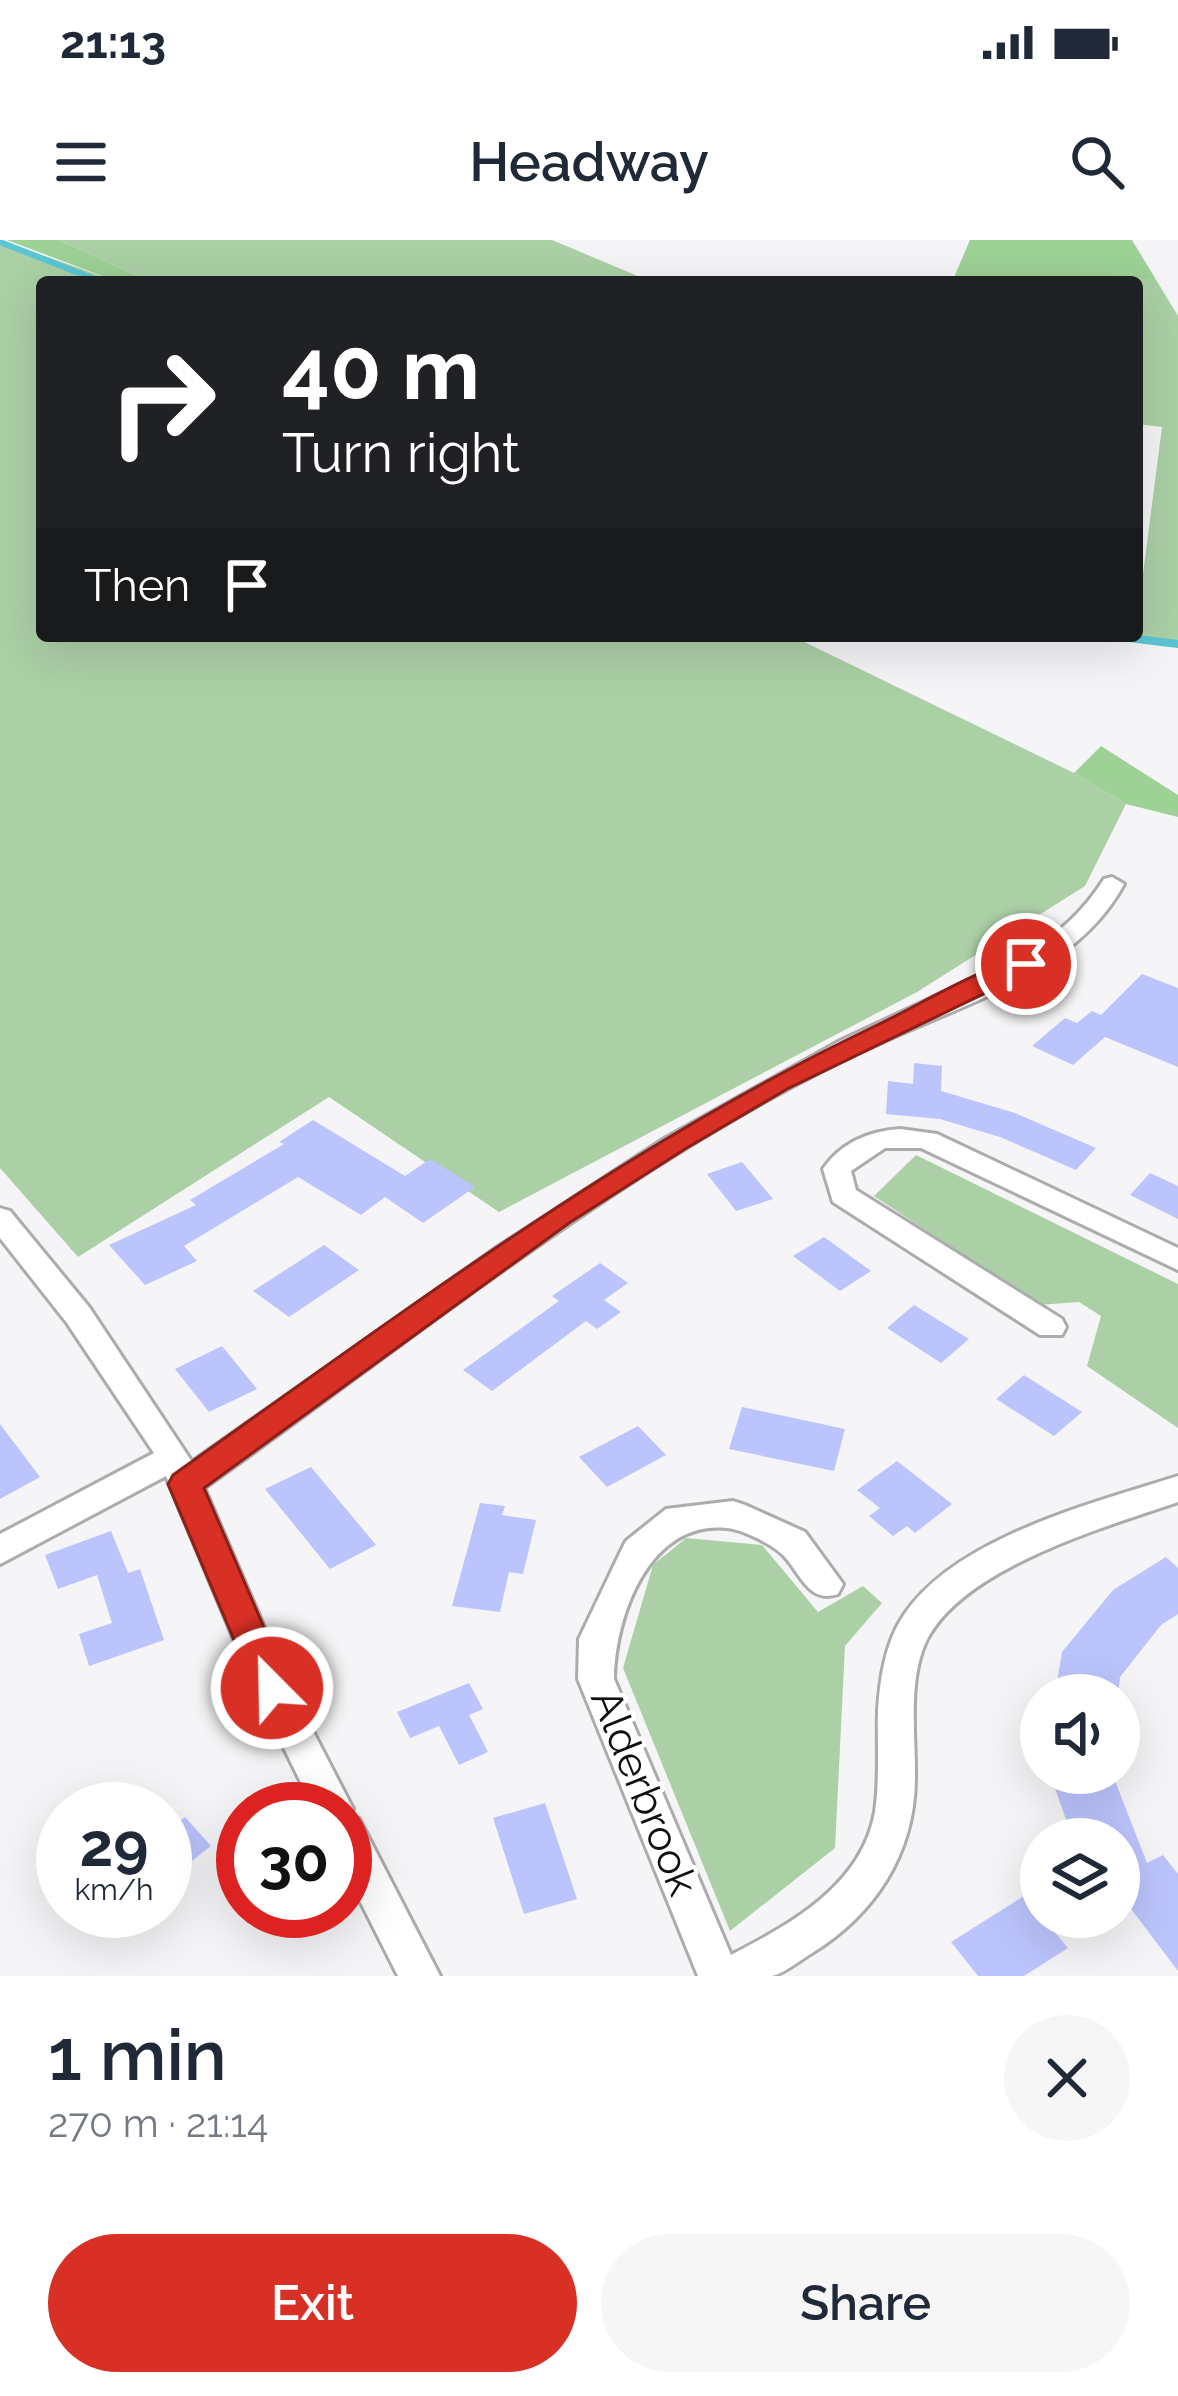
<!DOCTYPE html>
<meta charset="utf-8">
<style>
:root{--surface:#fff;--page:#f6f6f7;--text:#1f2937;--muted:#747a83;--accent:#d93025}
body{margin:0;font-family:Raleway,sans-serif;background:var(--page);color:var(--text);height:100vh;display:flex;flex-direction:column;font-size:45px;white-space:nowrap}
*{box-sizing:border-box;margin:0}
p{font-size:39px;color:var(--muted)}
.icon{flex:none;width:66px;height:66px;fill:none;stroke:currentColor;stroke-width:2;stroke-linecap:round;stroke-linejoin:round}
.map{position:relative;height:1736px;overflow:hidden}
.side{display:flex;flex-direction:column;background:var(--surface);flex:1}
.side>*{flex:none}
.top-card{position:absolute;left:36px;top:36px;width:1107px;height:366px;border-radius:12px;box-shadow:0 12px 48px #0002;background:#202124;color:#fff;overflow:hidden}
.fabs{position:absolute;left:1020px;top:1434px;display:grid;gap:24px}
.fabs a{display:grid;place-items:center;width:120px;height:120px;border-radius:50%;background:var(--surface);box-shadow:0 12px 48px #0002;font-size:60px}
.speed{position:absolute;left:36px;top:1542px;display:flex;gap:24px;font-size:60px;font-weight:700;text-align:center}
.speed>*{display:grid;place-content:center;width:156px;height:156px;border-radius:50%;background:var(--surface);box-shadow:0 12px 48px #0002;line-height:1}
.speed small{font-size:30px;font-weight:400}
.speed .limit{border:18px solid #d22;background:#fff;color:#111}
.pin{position:absolute;display:grid;place-items:center;width:102px;height:102px;color:#fff;margin:-51px;border:6px solid #fff;border-radius:50%;box-shadow:0 3px 12px #0007}
.me{position:absolute;width:132px;margin:-66px;rotate:337deg;stroke-linejoin:round;filter:drop-shadow(0 0 9px #0008)}
.turn{display:flex;align-items:center;gap:42px;height:252px;padding:0 48px;font-size:54px}
.turn .icon{width:156px;height:156px;stroke-width:2.5}
.turn b{display:block;font-size:84px;line-height:102px}
.then{display:flex;align-items:center;height:114px;padding:0 48px;background:#0003;gap:24px;font-size:45px}
.round{display:grid;place-items:center;flex:none;width:126px;height:126px;border-radius:63px;background:var(--page)}
.overview{display:flex;align-items:center;justify-content:space-between;height:204px;padding:0 48px}
h1{font-size:72px;font-weight:600;line-height:90px}
.button{display:flex;gap:24px;margin-top:auto;padding:24px 48px}
.button a{flex:1;height:138px;border-radius:72px;background:var(--accent);color:#fff;font-size:48px;font-weight:600;line-height:138px;text-align:center}
.button a+a{background:var(--page);color:var(--text)}
.status{display:flex;justify-content:space-between;align-items:center;height:84px;padding:0 60px;background:var(--surface);direction:ltr}
.status svg{height:33px;fill:currentColor}
header{display:flex;justify-content:space-between;align-items:center;height:156px;padding:0 48px;background:var(--surface);font-size:54px;font-weight:600}
.map>svg:first-child{display:block}
.green{fill:#abd0a5}
.forest{fill:#9dd195}
.lines{fill:none;stroke-linecap:round;stroke-linejoin:round}
.stream-far1{stroke:#5bc5d3;stroke-width:6}
.stream{stroke:#5bc5d3;stroke-width:8}
.building{fill:#bbc4fc}
.minor-casing{stroke:#acacae;stroke-width:6}
.minor{fill:#fff;fill-rule:evenodd}
.route{fill:#d93025;stroke:#8d1f18;stroke-width:3}
.labels{text-anchor:middle;stroke-width:9;stroke-linejoin:round;paint-order:stroke}
.near-street-label{font-size:42px;fill:#0f0f10;stroke:#fff}
</style>
<div class="status"><b>21:13</b><svg viewBox="0 0 49 12"><path d="M0 12V9h3v3zM5 12V6h3v6zM10 12V3h3v9zM15 12V0h3v12zM26 1h20v11H26zM47 4h2v5h-2z"/></svg></div>
<header><svg class="icon" aria-label="menu" viewBox="0 0 24 24"><path d="M4 6h16M4 12h16M4 18h16"/></svg>Headway<svg class="icon" aria-label="search" viewBox="0 0 24 24"><circle cx="10" cy="10" r="6"/><path d="M15 15l6 6"/></svg></header>
<div class="map">
<svg width="1178" height="1736" viewBox="0 0 1178 1736">
<rect width="100%" height="100%" fill="#f5f5f7"/>
<g class="green">
<polygon points="0,0 118,42 42,42 42,396 792,396 1074,533 1126,564 1085,646 917,752 499,972 329,857 78,1017 0,928"/>
<polygon points="59,0 552,0 652,42 151,42"/>
<polygon points="1098,36 1155,38 1178,76 1178,401 1125,396 1137,396 1137,335 1143,334 1162,187 1137,184 1137,42 1087,42"/>
<polygon points="916,915 1178,1044 1178,1188 1087,1126 1101,1076 1079,1062 1038,1065 874,956"/>
<polygon points="686,1298 762,1305 818,1372 863,1346 882,1363 845,1406 835,1608 730,1691 623,1428 653,1325"/>
</g>
<g class="forest">
<polygon points="7,0 59,0 151,42 118,42"/>
<polygon points="970,0 1132,0 1155,38 952,42"/>
<polygon points="1101,506 1178,555 1178,577 1126,564 1074,533"/>
</g>
<g class="lines">
<polyline class="stream-far1" points="0,2 102,42"/>
<polyline class="stream" points="1113,396 1178,404"/>
</g>
<g class="building">
<polygon points="1142,734 1178,748 1178,827 1105,797 1073,825 1032,806 1065,778 1077,783 1092,771 1101,775"/>
<polygon points="914,823 942,826 941,851 1015,873 1096,908 1076,930 1000,897 940,879 886,874 888,841 913,844"/>
<polygon points="313,880 405,936 430,919 475,947 423,983 385,957 361,975 298,937 184,1006 197,1021 145,1045 109,1005 196,965 190,960 284,904 279,902"/>
<polygon points="742,922 773,959 736,971 707,934"/>
<polygon points="1150,933 1178,946 1178,979 1130,955"/>
<polygon points="824,997 871,1031 840,1051 793,1016"/>
<polygon points="324,1005 359,1030 289,1077 253,1051"/>
<polygon points="600,1023 628,1043 604,1060 621,1072 597,1089 586,1081 492,1151 463,1130 559,1061 552,1056"/>
<polygon points="914,1065 969,1099 941,1123 887,1088"/>
<polygon points="222,1106 257,1149 209,1172 175,1129"/>
<polygon points="1024,1135 1082,1172 1054,1196 996,1159"/>
<polygon points="742,1167 845,1189 834,1231 729,1209"/>
<polygon points="0,1184 40,1237 0,1259"/>
<polygon points="638,1186 666,1215 607,1247 579,1217"/>
<polygon points="897,1221 952,1264 915,1293 907,1286 893,1296 869,1276 880,1268 857,1250"/>
<polygon points="311,1227 376,1305 330,1329 265,1249"/>
<polygon points="480,1263 505,1266 502,1275 536,1280 523,1334 509,1332 500,1372 452,1366"/>
<polygon points="111,1291 128,1333 140,1329 164,1400 89,1426 79,1394 112,1383 97,1335 58,1349 45,1315"/>
<polygon points="1166,1317 1178,1328 1178,1374 1161,1385 1120,1437 1118,1455 1055,1455 1062,1412 1113,1350"/>
<polygon points="469,1443 483,1469 469,1475 488,1512 459,1525 439,1486 410,1498 397,1472"/>
<polygon points="1081,1533 1112,1533 1147,1623 1163,1615 1178,1634 1178,1731 1119,1653 1119,1599 1073,1599 1051,1537"/>
<polygon points="545,1563 577,1659 524,1674 493,1578"/>
<polygon points="185,1577 211,1606 165,1642 165,1593"/>
<polygon points="1024,1656 1068,1708 1024,1736 978,1736 951,1702"/>
</g>
<g class="lines">
<defs>
<g id="minor">
<path d="M1112,637L1124,644C1078,730 970,762 886,800C647,907 418,1096 204,1248L288,1443L353,1569L350,1575L359,1579L440,1736H398L345,1631V1569H314L254,1447L166,1236L0,1324V1294L154,1213L67,1083L0,998V968L10,971L89,1067L192,1222L498,1007L664,899L838,802L1028,713C1061,691 1083,672 1104,639Z"/>
<path d="M900,889L937,894L1178,1008V1030L921,908H885L851,931L856,950L1062,1079L1066,1087L1062,1095H1040L833,962L823,929C841,903 869,891 900,889Z"/>
<path d="M1178,1236V1262C1105,1287 972,1325 930,1394C906,1434 916,1496 915,1540C914,1614 875,1674 812,1713C800,1720 785,1733 772,1736C751,1736 721,1736 698,1736L578,1439L579,1399L621,1311L626,1301L666,1269L733,1261L745,1265L805,1292L843,1344L838,1354C809,1364 801,1334 784,1316C774,1305 742,1289 727,1288C649,1280 615,1376 614,1439L731,1715C791,1684 862,1645 875,1572C880,1539 877,1505 878,1471C880,1439 885,1403 904,1375C956,1297 1094,1263 1178,1236Z"/>
</g>
</defs>
<use href="#minor" class="minor-casing"/>
<use href="#minor" class="minor"/>
</g>
<path class="route" d="M1026,717L1035,719L1038,724L1035,729L787,849L685,909L569,983L204,1248L290,1448L285,1459L272,1463L259,1459L168,1244L173,1235C399,1075 619,909 869,789C917,767 976,729 1026,717Z"/>
<g class="labels">
<g class="near-street-label">
<text transform="translate(645 1552) rotate(68)" y="15">Alderbrook</text>
</g>
</g>
</svg>
<div class="fabs">
<a><svg class="icon" aria-label="sound" viewBox="0 0 24 24"><path d="M4 9h4l5-4v14l-5-4H4zM17 9q2 3 0 6"/></svg></a>
<a><svg class="icon" aria-label="layers" viewBox="0 0 24 24"><path d="M12 4l9 5-9 5-9-5zM3 14l9 5 9-5"/></svg></a>
</div>
<div class="speed"><div>29<small>km/h</small></div><div class="limit">30</div></div>
<div class="pin" style="left:1026px;top:724px;background:#d93025"><svg class="icon" aria-label="arrive" viewBox="0 0 24 24"><path d="M6 21V4h12l-3 4 3 4H6"/></svg></div>
<svg class="me" style="left:272px;top:1448px" viewBox="-20 -20 40 40"><circle r="17" fill="#d93025" stroke="#fff" stroke-width="3"/><path d="M0-11L8 9 0 5-8 9z" fill="#fff"/></svg>
<div class="top-card">
<div class="turn"><svg class="icon" aria-label="right" viewBox="0 0 24 24"><path d="M7 20v-9h11M14 6l5 5-5 5"/></svg><div><b>40 m</b>Turn right</div></div>
<div class="then">Then<svg class="icon" aria-label="arrive" viewBox="0 0 24 24"><path d="M6 21V4h12l-3 4 3 4H6"/></svg></div>
</div>
</div>
<section class="side">
<div class="overview"><div><h1>1 min</h1><p>270 m · 21:14</p></div><a class="round"><svg class="icon" aria-label="close" viewBox="0 0 24 24"><path d="M6 6l12 12M18 6L6 18"/></svg></a></div>
<div class="button"><a>Exit</a><a>Share</a></div>
</section>
